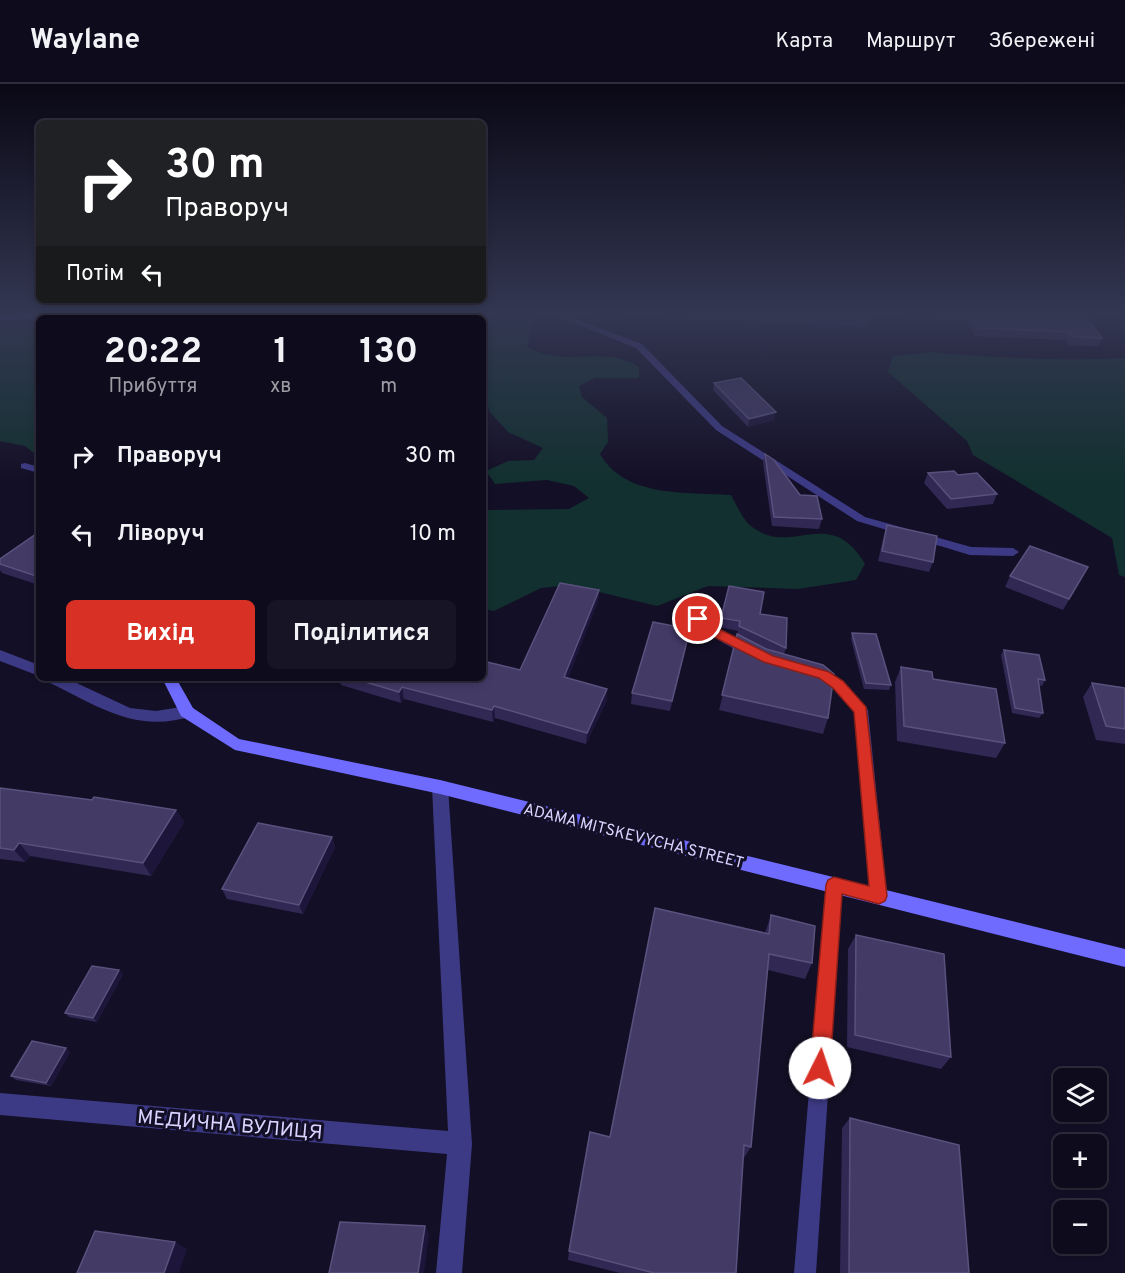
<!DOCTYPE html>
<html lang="uk">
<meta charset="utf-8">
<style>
:root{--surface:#0e0b1c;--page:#171425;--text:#f1f3f6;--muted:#9b9ba3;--line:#2e2b3b;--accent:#d93025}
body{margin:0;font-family:Overpass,sans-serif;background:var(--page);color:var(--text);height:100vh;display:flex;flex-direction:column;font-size:22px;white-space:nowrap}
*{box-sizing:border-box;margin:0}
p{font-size:20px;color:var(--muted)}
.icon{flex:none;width:33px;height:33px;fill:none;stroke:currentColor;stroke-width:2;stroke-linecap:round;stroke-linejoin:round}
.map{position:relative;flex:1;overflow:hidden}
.drawer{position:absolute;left:36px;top:231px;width:450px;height:366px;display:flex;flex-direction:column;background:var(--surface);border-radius:9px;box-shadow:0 3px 9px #0003,0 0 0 2px var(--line)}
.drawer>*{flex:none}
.guide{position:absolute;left:36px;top:36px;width:450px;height:183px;border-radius:9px;box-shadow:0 3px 9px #0003,0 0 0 2px var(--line);background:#202124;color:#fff;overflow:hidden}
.buttons{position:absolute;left:1053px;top:984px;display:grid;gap:12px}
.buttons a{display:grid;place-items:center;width:54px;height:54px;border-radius:9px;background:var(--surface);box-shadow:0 3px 9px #0003,0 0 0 2px var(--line);font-size:30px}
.pin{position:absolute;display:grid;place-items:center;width:51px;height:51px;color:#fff;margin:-26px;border:3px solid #fff;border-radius:50%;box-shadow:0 2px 6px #0007}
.me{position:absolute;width:66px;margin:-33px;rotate:4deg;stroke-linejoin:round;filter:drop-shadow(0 0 4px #0008)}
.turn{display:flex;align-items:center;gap:21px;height:126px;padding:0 30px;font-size:27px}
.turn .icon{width:78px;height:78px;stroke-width:2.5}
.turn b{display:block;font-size:42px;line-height:51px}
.then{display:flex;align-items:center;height:57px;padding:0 30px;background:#0003;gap:12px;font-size:22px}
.eta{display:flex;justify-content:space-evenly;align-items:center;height:102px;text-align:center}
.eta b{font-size:36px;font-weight:700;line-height:42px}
.primary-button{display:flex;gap:12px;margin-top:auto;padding:12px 30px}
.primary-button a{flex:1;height:69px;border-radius:9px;background:var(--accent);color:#fff;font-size:24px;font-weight:700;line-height:69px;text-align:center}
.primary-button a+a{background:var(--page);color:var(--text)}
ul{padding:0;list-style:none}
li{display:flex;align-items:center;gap:18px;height:78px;padding:0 30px}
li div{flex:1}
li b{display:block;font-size:22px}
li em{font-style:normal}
header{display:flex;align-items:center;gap:36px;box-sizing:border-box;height:84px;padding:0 30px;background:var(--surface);border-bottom:2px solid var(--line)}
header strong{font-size:28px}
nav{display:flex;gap:33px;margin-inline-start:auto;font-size:21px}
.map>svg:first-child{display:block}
.green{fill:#12302f}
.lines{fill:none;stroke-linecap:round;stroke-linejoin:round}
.lane{fill:#3d3a85;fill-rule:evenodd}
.street{fill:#3d3a85;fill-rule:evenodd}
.secondary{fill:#6f6bff;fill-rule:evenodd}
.wall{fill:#312854}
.shaded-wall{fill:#1d163a}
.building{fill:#433a66;stroke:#5a527e;stroke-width:1.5}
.route{fill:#d93025;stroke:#8d1f18;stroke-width:1.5}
.labels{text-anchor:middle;stroke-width:6;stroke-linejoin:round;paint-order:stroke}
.street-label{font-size:16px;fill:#d9d4ff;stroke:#130f26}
.near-street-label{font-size:20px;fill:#d9d4ff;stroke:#130f26}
</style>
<header>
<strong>Waylane</strong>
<nav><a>Карта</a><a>Маршрут</a><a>Збережені</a></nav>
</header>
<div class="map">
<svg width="1125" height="1189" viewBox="0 0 1125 1189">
<rect width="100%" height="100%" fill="#130f26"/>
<g class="green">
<path d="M397,231H529L534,236L527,263C567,285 601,260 639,283V294H595L579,302L582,313L607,334L608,358L600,370C625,414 687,408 731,411C736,420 743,436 751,442C792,475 829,419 865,480L856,496L798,505L708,502L657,522L570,501L541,504L494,527L483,525V426L569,425L589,414L574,402L547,396L495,400L486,387L508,377L534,376L543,364L508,348L489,327L485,304L483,303V234H393Z"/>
<polygon points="39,239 39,373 25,362 0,357 0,240"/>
<path d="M931,268C996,274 1060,277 1125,274V493L1119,491L1112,454L973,371L967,357L888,288L893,272Z"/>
</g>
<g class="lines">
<g class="lane">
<polygon points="555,231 565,231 642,260 722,342 865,433 971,463 1013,464 1019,468 1013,472 970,471 857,437 716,346 636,264"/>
<polygon points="25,379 39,383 39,389 21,384 21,380"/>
<path d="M698,531L702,532L711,541L755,563L757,566L755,569C741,573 700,546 692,535Z"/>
<polygon points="819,585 843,597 868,626 887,812 885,817 879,820 873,817 871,812 854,627 833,603 814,593 812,590 814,587"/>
<polygon points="834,794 840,796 842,801 816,1189 794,1189 826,801 828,796"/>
</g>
<g class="street">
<polygon points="371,231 381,231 378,234 368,234"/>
<polygon points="0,566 39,581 39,592 0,577"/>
<path d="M46,594H66L130,624L156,627L187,622L193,624L195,628L193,632C135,650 98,622 48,598Z"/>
<polygon points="440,696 446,698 448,703 472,1060 462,1189 436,1189 447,1070 0,1031 0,1009 448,1047 432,703 434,698"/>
</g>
<g class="secondary">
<polygon points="0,231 37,231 33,234 0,236"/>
<polygon points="198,231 217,231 226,234 205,234"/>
<polygon points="162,594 176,594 193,624 239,655 440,696 1125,865 1125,883 440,710 235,666 181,632"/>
</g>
</g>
<g class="wall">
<polygon points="305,231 368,231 363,234 306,234"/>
<polygon points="574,231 623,231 623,236 574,232"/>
<polygon points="668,231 1085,231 1102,254 1098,262 1069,261 1065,256 975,252 968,238 868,231 869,235 867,243 668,235"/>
<polygon points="714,299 774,336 748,343 713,306"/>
<polygon points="765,370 822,435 819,445 772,442 763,379"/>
<polygon points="928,389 958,391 997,410 993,420 947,425 924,399"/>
<polygon points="887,441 933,478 929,488 878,477 884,451"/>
<polygon points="39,448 39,501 2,489 0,486 0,475"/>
<polygon points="1088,483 1063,526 1005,503 1010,492"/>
<polygon points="599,506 598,517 568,594 607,605 607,616 586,660 495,634 493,638 404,615 401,619 341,601 339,594 483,594 520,586"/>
<polygon points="760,530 786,564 784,570 828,634 823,650 719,626 738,547 720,543 721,534"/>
<polygon points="852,549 891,601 889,606 864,605 851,555"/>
<polygon points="688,555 670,627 631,620 632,609"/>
<polygon points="1004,566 1045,596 1042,602 1038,601 1043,629 1039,634 1012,629 1001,571"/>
<polygon points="901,583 933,595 1005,659 996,674 897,657 895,598"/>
<polygon points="1092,599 1125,604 1125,660 1096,656 1083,613"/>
<polygon points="0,704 176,726 184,738 151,792 30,772 25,778 0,775"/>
<polygon points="332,753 335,763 303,830 227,815 222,805"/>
<polygon points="771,831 812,879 805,895 768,886 751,1063 744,1074 743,1074 736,1189 620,1189 568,1176 569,1167 610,1053 765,849"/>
<polygon points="856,851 951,973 941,985 847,963 848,865"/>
<polygon points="123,890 97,938 69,933 65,929"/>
<polygon points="70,968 51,1002 16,996 11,992"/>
<polygon points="850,1034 969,1189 840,1189 842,1044"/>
</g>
<g class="shaded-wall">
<polygon points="354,231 368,231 363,234 349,234"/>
<polygon points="776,328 774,336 748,343 749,335"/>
<polygon points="599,506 598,517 564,605 564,593"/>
<polygon points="690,545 688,555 670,627 672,617"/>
<polygon points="402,603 404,615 401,619 399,608"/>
<polygon points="607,605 607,616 586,660 587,649"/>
<polygon points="494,622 495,634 493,638 492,626"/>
<polygon points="176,726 184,738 151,792 143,779"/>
<polygon points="332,753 335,763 303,830 299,821"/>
<polygon points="19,759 30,772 25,778 14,766"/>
<polygon points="119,886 123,890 97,938 93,934"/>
<polygon points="66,964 70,968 51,1002 46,999"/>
<polygon points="425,1142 429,1150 424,1189 418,1189"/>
<polygon points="175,1158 187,1165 179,1189 164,1189"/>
</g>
<g class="building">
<polygon points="307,231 354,231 349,234 325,234"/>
<polygon points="758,231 868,231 869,235"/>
<polygon points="971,231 1085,231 1102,254 1073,253 1069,248 978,244"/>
<polygon points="741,294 776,328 749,335 714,299"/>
<polygon points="765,370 774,376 800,411 817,412 822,435 774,433"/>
<polygon points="954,387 958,391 977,389 997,410 951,415 928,389"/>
<polygon points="887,441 937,452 933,478 882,467"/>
<polygon points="39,448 39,493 0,480 0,475"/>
<polygon points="1030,462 1088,483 1069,515 1010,492"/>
<polygon points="560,499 599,506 564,593 607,605 587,649 494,622 492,626 402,603 399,608 352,594 483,594 483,577 520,586"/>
<polygon points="729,502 764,508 760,530 787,534 786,564 739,542 740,537 721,534"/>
<polygon points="653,538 690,545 672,617 632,609"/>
<polygon points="852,549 876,550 891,601 866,599"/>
<polygon points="737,550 766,565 823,581 834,590 828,634 722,611"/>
<polygon points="1004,566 1039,571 1045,596 1038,595 1043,629 1015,624"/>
<polygon points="901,583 932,588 933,595 996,605 1005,659 904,642"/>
<polygon points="1092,599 1125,604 1125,645 1106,642"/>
<polygon points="0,704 92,716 94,713 176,726 143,779 19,759 14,766 0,764"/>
<polygon points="258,739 332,753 299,821 222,805"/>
<polygon points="655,824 769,850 771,831 815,842 812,879 769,870 751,1063 744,1061 736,1189 654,1189 569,1167 590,1048 610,1053"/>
<polygon points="856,851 944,870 951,973 855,951"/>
<polygon points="92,882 119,886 93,934 65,929"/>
<polygon points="32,957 66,964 46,999 11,992"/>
<polygon points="850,1034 959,1061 969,1189 849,1189"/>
<polygon points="340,1138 425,1142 418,1189 329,1189"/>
<polygon points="95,1147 175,1158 164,1189 77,1189"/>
</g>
<linearGradient id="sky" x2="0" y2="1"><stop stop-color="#0a0815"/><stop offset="0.58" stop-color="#333752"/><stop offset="1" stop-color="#333752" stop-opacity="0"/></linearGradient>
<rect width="1125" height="397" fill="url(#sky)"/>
<polygon class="route" points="698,531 711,541 773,572 829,588 843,597 866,623 887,812 885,817 879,820 842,810 830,984 827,991 820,993 813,991 810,984 826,801 828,796 834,793 869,802 854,628 833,604 819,594 764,578 702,547 691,535"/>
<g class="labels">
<g class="street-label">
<text transform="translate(634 751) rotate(14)" y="6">ADAMA MITSKEVYCHA STREET</text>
</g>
<g class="near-street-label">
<text transform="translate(230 1040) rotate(5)" y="7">МЕДИЧНА ВУЛИЦЯ</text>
</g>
</g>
</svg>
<div class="buttons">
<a><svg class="icon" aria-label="layers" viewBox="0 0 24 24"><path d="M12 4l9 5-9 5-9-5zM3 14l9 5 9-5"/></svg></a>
<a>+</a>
<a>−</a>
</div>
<div class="pin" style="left:698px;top:535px;background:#d93025"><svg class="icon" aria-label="arrive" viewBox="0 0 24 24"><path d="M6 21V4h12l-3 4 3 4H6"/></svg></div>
<svg class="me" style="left:820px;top:984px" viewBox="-20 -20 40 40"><circle r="19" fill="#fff"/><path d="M0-13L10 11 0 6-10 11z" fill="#d93025"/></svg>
<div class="guide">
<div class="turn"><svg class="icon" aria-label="right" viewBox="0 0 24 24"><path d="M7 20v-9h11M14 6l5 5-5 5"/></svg><div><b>30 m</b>Праворуч</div></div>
<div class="then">Потім<svg class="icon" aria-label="left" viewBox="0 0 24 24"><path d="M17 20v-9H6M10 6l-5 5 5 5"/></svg></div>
</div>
<section class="drawer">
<div class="eta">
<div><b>20:22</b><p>Прибуття</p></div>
<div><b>1</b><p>хв</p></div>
<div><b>130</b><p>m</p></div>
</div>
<ul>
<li><svg class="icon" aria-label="right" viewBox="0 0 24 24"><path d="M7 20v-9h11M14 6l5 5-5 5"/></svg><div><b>Праворуч</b></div><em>30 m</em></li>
<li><svg class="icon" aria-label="left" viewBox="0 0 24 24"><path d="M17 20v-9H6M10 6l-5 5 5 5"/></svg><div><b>Ліворуч</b></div><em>10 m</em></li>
</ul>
<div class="primary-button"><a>Вихід</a><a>Поділитися</a></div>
</section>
</div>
